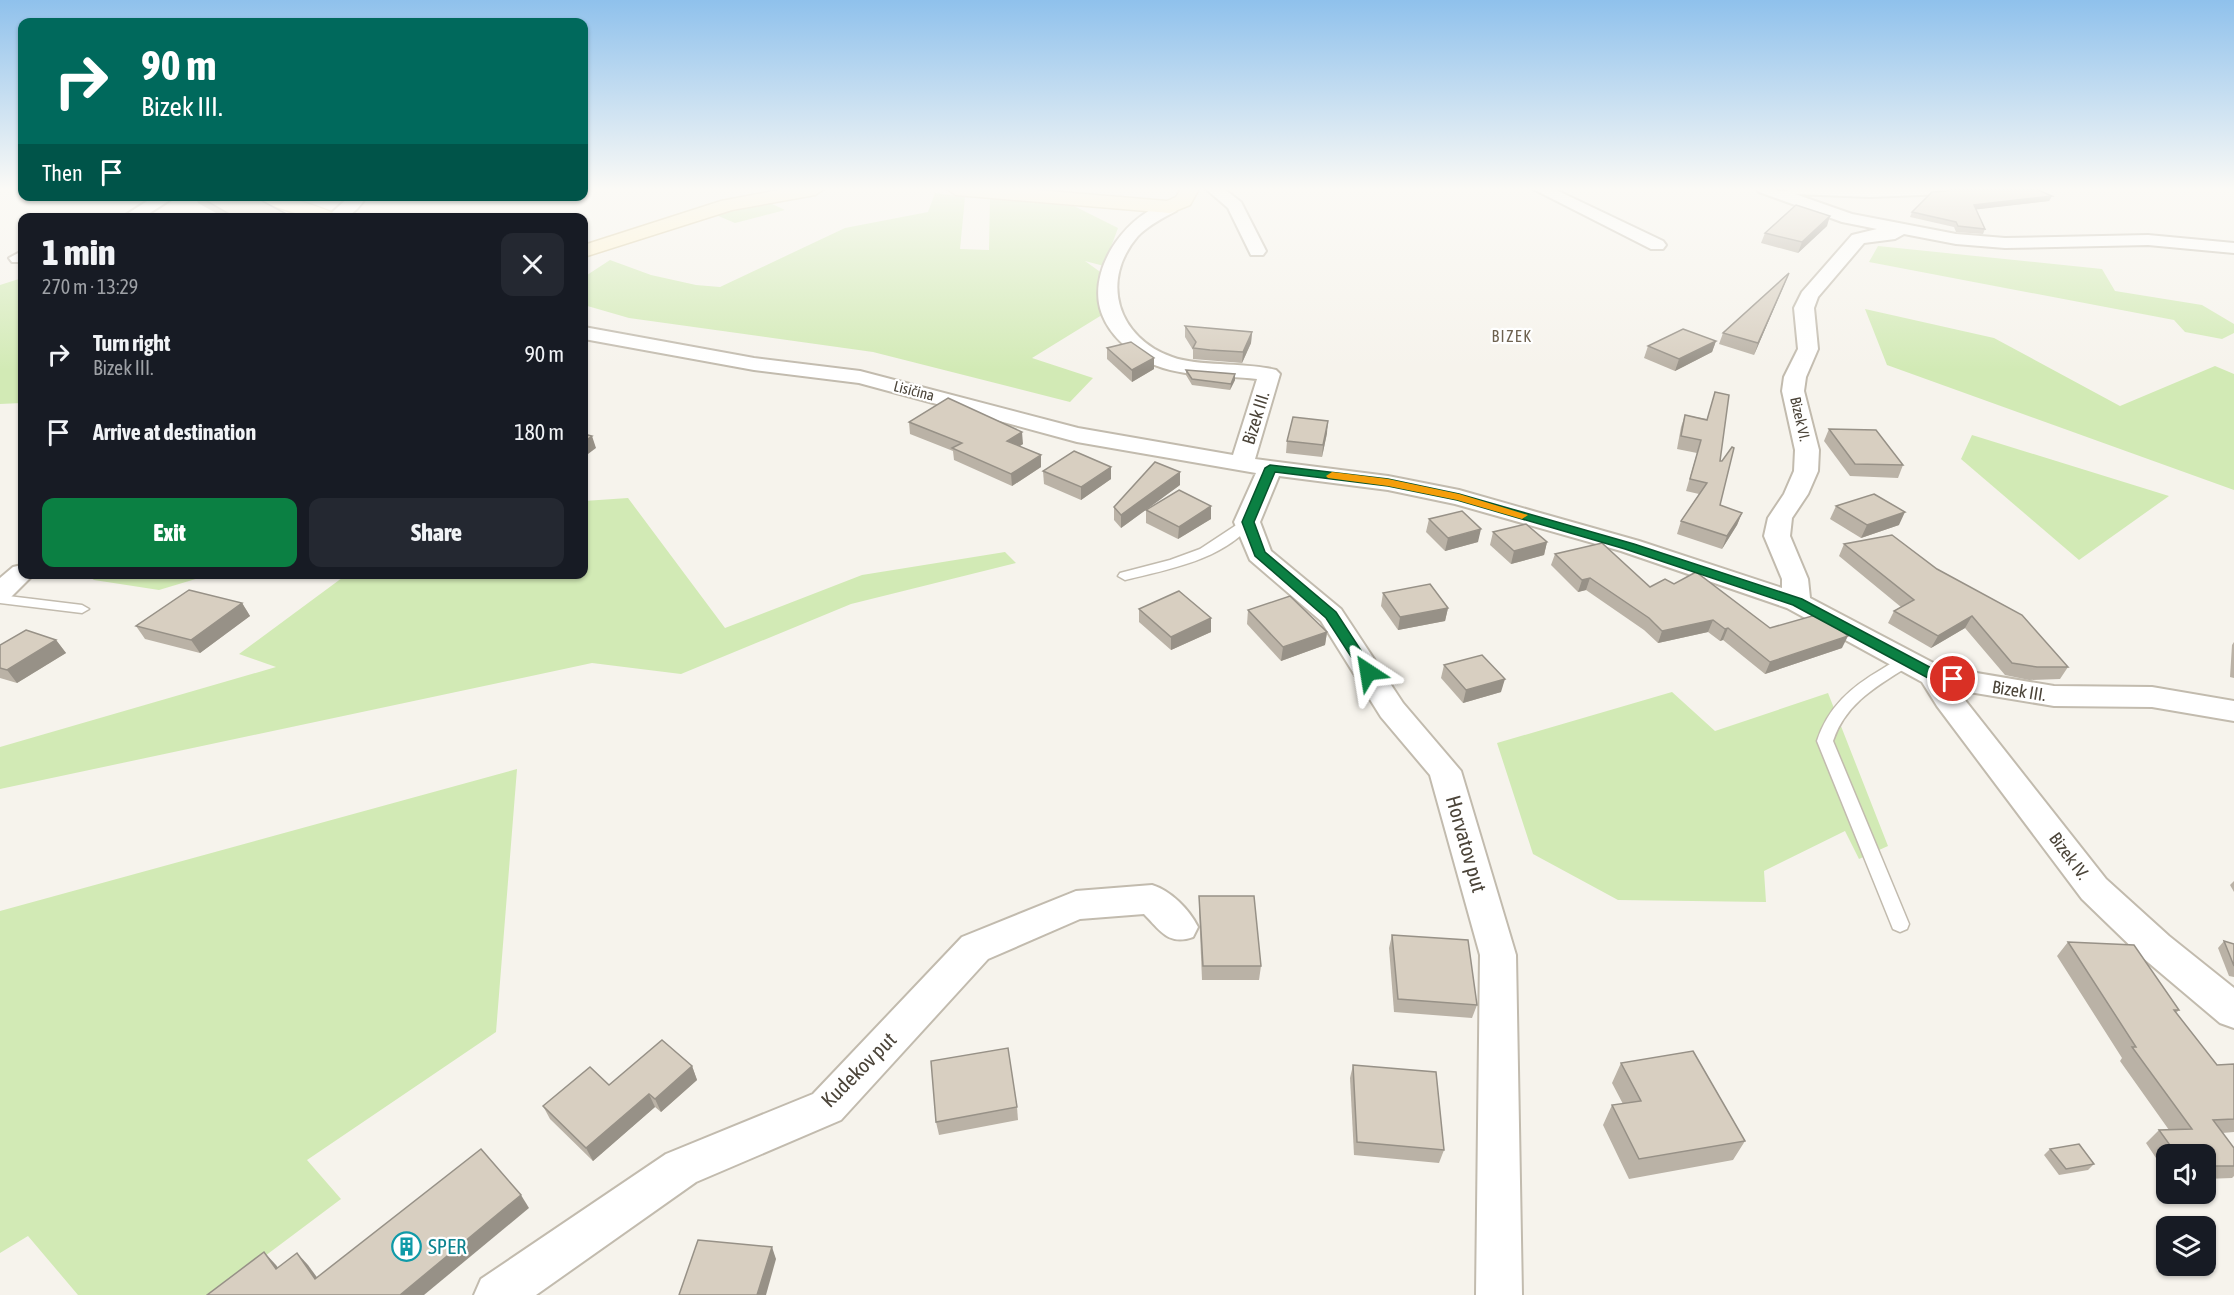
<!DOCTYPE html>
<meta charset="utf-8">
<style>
:root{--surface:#171b24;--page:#242831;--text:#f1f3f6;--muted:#9ea1a6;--accent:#0b8043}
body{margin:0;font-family:"Asap Condensed",sans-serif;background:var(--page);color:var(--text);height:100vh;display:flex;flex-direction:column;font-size:22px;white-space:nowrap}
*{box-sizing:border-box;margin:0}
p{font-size:20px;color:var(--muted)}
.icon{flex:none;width:33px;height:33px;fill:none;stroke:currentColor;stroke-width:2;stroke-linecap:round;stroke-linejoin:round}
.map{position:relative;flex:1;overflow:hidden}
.sheet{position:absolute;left:18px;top:213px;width:570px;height:366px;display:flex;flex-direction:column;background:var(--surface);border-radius:12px;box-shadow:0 2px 4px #0004}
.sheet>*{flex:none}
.top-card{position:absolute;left:18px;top:18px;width:570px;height:183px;border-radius:12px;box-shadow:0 2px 4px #0004;background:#00695c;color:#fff;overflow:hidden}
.buttons{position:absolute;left:2156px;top:1144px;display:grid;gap:12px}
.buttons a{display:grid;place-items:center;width:60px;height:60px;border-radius:12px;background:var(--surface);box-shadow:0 2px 4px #0004;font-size:30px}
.pin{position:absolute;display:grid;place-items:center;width:51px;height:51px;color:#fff;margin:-26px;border:3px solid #fff;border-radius:50%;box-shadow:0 2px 6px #0007}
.me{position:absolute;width:66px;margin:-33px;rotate:327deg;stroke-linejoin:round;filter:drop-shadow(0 0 4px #0008)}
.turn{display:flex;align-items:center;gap:21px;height:126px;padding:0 24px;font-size:27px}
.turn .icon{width:78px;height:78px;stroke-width:2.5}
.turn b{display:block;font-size:42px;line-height:51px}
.then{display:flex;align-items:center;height:57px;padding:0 24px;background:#0003;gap:12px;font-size:22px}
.round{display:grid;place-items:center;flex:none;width:63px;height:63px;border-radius:12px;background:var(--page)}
.head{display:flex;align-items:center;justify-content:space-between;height:102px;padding:0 24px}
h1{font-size:36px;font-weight:800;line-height:45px}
.action{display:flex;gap:12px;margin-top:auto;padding:12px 24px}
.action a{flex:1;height:69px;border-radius:12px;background:var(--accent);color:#fff;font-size:24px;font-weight:800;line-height:69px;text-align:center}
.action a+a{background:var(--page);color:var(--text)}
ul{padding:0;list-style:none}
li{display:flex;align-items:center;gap:18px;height:78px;padding:0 24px}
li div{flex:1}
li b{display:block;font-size:22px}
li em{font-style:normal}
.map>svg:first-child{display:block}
.green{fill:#d2eab5}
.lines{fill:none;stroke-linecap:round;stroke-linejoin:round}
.lane-casing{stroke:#c2bbae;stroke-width:3}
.street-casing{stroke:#c2bbae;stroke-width:4}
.secondary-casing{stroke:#d6c79b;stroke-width:3}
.lane{fill:#fff;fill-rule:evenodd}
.street{fill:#fff;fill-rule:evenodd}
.secondary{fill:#fff3cd;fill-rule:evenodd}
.wall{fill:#bab2a6}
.shaded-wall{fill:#979187}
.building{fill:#d8cfc1;stroke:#979187;stroke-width:1.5}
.route{fill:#0b8043;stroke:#07532c;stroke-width:1.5}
.slow{fill:#f59e0b}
.labels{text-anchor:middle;stroke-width:4.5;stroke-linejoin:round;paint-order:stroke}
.far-street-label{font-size:15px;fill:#4b4439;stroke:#fff}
.far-neighbourhood-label{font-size:16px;letter-spacing:1.5px;fill:#6e6250;stroke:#fff}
.street-label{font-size:18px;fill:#4b4439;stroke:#fff}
.near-street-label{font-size:21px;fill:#4b4439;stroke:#fff}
.near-culture-label{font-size:21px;fill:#0d838f;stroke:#fff;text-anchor:start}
</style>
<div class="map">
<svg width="2234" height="1295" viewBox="0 0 2234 1295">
<rect width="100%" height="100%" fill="#f6f3ec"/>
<g class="green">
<polygon points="935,193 965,197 960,249 989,250 990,198 1074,206 1118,228 1104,266 1085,261 1110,279 1110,310 1032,358 1093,378 1070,402 873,352 629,318 584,305 584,277 610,260 651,275 696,285 720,287 845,228 928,212"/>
<polygon points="768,202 785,210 735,223 716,215"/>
<polygon points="1878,246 2102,269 2115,291 2202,305 2234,324 2234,333 2222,339 2185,332 2174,320 1869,262"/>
<polygon points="22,278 22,403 0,404 0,285"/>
<polygon points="1865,309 1994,338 2120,406 2215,366 2234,374 2234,490 1887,365"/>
<polygon points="1972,435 2169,496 2079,560 1961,459"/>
<polygon points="628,498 725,628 862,575 1005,552 1016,563 851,604 681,674 592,663 0,789 0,747 276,667 239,654 346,575 584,574 584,501"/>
<polygon points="87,575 209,575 159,590 94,580"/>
<polygon points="1672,692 1715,731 1828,693 1888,846 1859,859 1845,831 1764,871 1766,902 1618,900 1533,854 1497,743"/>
<polygon points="517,769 496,1032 307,1160 341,1199 213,1295 78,1295 28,1236 0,1253 0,911"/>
</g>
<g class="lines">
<defs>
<g id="lane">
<path d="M1247,518L1252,519L1254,522C1223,560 1170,569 1125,580L1118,576L1120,573L1170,560L1200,549Z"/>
<polygon points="0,595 82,605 89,609 82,613 0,603"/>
<path d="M1907,656L1912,658L1915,661L1912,664C1879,685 1846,702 1833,741L1909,924L1907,929L1900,932L1893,929L1891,924L1817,741C1828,707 1851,687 1882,669C1890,664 1898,659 1907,656Z"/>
</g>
<g id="street">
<polygon points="1206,189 1224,189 1241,202 1266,251 1263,255 1251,255 1228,208"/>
<polygon points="1533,189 1554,189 1663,241 1666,245 1663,249 1651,249"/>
<path d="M1757,189L1788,191L1786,189H1953L1945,194L1870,197L1795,194L1852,214L1956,234L2005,238L2148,235L2234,243V253L2148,245L2005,248L1956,244L1904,234L1895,239L1864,243L1818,297L1814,308L1818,349L1806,377L1804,391L1819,450L1818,471L1808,494L1792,518L1790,536L1808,579L1810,598L1941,667L2054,686L2152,687L2234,701V721L2152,707L2054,706L1957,690L2106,879L2169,936L2234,988V1028L2220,1023L2143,958L2082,899L1937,706L1922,682L1787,608L1621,551L1455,504L1388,490L1279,476L1260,522L1271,551L1341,609L1403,703L1461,771L1516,955L1522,1295H1476L1480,955L1430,775L1381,717L1321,621L1250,560L1234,522L1256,473L1077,442L859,383L754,370L584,339V327L754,358L860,371L1078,428L1233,455L1257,379C1221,375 1176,378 1144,360C1125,348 1106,331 1100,308C1089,265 1129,212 1170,202L1176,203L1178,207L1176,211C1163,218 1149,225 1138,236C1099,281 1118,338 1172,357C1199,367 1246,362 1276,370L1280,374L1255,459L1388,476L1459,490L1639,541L1782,588V579L1764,536L1768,518L1784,494L1794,471L1795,450L1782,391L1784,377L1798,349L1794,308L1802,292L1852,235L1877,229L1842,222L1759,192Z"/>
<polygon points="155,196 176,196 142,218 121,218"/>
<path d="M350,196H367C353,216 349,218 326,218Z"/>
<polygon points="22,251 22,262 12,262 9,258"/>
<polygon points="22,565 22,574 34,574 10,598 0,600 0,578 13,567"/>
<path d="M1152,885C1171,891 1189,909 1198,927L1193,937C1168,946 1160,930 1144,914L1080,919L988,959L841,1120L696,1182L536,1295H474L481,1279L666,1154L813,1094L962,937L1076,891Z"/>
</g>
<g id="secondary">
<polygon points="784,189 824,189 815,195 732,210 584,257 584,245 721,201"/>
<polygon points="947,189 1024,189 1167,201 1176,197 1181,189 1199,189 1190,205 1170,213 956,195"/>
<path d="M252,196C288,196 303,201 336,214L338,218H311L254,200Z"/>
</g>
</defs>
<use href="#lane" class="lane-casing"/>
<use href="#street" class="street-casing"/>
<use href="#secondary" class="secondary-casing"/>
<use href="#lane" class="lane"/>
<use href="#street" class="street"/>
<use href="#secondary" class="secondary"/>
</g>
<g class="wall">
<polygon points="195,196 253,196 294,218 225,218 198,203"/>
<polygon points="2052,196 2049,201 1976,209 1985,229 1983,234 1956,232 1954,227 1910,217 1912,212"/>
<polygon points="1827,226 1798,253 1761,243 1765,233"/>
<polygon points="1789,273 1754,355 1719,344 1723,333"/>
<polygon points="1185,326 1252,332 1251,343 1242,363 1193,359 1193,350 1185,337"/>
<polygon points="1716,341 1712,352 1675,371 1644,358 1648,346"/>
<polygon points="1107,348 1154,358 1154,369 1132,382 1107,359"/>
<polygon points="1186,370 1235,380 1230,390 1192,385 1186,375"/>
<polygon points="1715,392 1720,461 1720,505 1742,513 1737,525 1722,549 1677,534 1681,521 1699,494 1686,491 1697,453 1677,449 1681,427 1685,415 1707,419"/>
<polygon points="909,422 1023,444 1020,446 1041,467 1012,486 954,460 953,451 910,434"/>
<polygon points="1829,429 1903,465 1898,478 1850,476 1824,441"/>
<polygon points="1327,433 1322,457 1286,453 1287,441"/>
<polygon points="1111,467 1111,479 1081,500 1044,484 1043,471"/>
<polygon points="1180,485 1121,528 1114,520 1114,507"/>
<polygon points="1211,506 1211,519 1178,539 1146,523 1146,510"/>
<polygon points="1836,506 1899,525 1861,538 1830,519"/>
<polygon points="1429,519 1478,542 1445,551 1426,532"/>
<polygon points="1493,532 1547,542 1544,555 1511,564 1490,545"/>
<polygon points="1844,544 2068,667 2060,679 2029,680 2005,675 1965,628 1931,648 1888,623 1894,611 1901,607 1839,556"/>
<polygon points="1555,554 1650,587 1674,584 1770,628 1842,648 1765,674 1723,640 1720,641 1708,632 1658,643 1644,630 1586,590 1578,592 1551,565"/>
<polygon points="1383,593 1448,608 1445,621 1398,630 1381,606"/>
<polygon points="242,603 250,616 200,653 145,639 136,626"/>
<polygon points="1139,609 1211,632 1171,650 1139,622"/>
<polygon points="1248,610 1327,632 1325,645 1281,661 1247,624"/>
<polygon points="56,640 66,653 17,683 0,678 0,645"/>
<polygon points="2234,642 2234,678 2230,677 2232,645"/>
<polygon points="1444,665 1501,692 1463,703 1441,678"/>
<polygon points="2234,881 2234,892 2230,885"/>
<polygon points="1199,896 1261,966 1259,980 1202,980 1199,910"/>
<polygon points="1392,935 1477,1005 1472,1018 1394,1012 1389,948"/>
<polygon points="2224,941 2234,944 2234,977 2229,976 2218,948"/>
<polygon points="2068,942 2179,1010 2176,1013 2217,1065 2234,1064 2234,1132 2222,1133 2234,1166 2234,1176 2232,1178 2205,1179 2205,1155 2166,1155 2166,1173 2146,1143 2159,1130 2169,1130 2120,1061 2122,1058 2057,956"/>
<polygon points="1621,1063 1745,1141 1733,1160 1629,1179 1603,1125 1612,1105 1623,1104 1612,1083"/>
<polygon points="1353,1065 1444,1150 1439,1163 1354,1155 1350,1078"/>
<polygon points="692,1066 697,1080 661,1112 655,1107 593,1161 550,1119 543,1106 609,1085"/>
<polygon points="1017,1107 1018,1120 939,1135 936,1122"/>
<polygon points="2050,1149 2094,1164 2088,1170 2059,1175 2044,1155"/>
</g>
<g class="shaded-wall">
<polygon points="2052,196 2049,201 1972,210 1974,205"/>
<polygon points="1830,216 1827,226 1798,253 1802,242"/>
<polygon points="1789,273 1785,283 1754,355 1758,343"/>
<polygon points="1252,332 1251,343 1242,363 1243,352"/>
<polygon points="1716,341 1712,352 1675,371 1679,359"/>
<polygon points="1154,358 1154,369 1132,382 1132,370"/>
<polygon points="1235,374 1235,380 1230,390 1231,384"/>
<polygon points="1328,421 1327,433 1322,457 1323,445"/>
<polygon points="1022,432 1023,444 1008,453 1007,441"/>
<polygon points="592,436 596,448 584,457 584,442"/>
<polygon points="1041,455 1041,467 1012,486 1011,474"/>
<polygon points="1111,467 1111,479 1081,500 1081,487"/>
<polygon points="1180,472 1180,485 1121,528 1121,515"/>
<polygon points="1211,506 1211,519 1178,539 1179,527"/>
<polygon points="1905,512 1899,525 1861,538 1867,525"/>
<polygon points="1742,513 1737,525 1722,549 1727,536"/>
<polygon points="1481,529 1478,542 1445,551 1448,538"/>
<polygon points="1547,542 1544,555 1511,564 1514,551"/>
<polygon points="1590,578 1586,590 1578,592 1582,580"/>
<polygon points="242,603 250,616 200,653 191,640"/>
<polygon points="1448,608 1445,621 1398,630 1400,617"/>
<polygon points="1972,616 1965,628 1931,648 1938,636"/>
<polygon points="1211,618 1211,632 1171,650 1171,637"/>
<polygon points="1713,620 1708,632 1658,643 1662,631"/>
<polygon points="1728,628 1723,640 1720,641 1725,629"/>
<polygon points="1327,632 1325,645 1281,661 1283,647"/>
<polygon points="1848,636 1842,648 1765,674 1770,662"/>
<polygon points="56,640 66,653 17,683 7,670"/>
<polygon points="1505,679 1501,692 1463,703 1466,690"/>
<polygon points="692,1066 697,1080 661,1112 655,1099"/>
<polygon points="649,1094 655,1107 593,1161 586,1148"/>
<polygon points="521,1195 529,1208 424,1295 400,1295"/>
<polygon points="772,1247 776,1259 766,1295 757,1295"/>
<polygon points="264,1252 276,1265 288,1281 276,1269"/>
<polygon points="297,1253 308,1265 327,1291 315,1279"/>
</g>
<g class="building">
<polygon points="1951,189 2036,189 2052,196 1974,205 1985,229 1958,226 1956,222 1912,212 1932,192 1947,191"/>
<polygon points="198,196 253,196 294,218 236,218"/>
<polygon points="1796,205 1830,216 1802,242 1765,233"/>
<polygon points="1789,273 1758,343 1723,333"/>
<polygon points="1185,326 1252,332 1243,352 1210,350 1193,348 1196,342"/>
<polygon points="1683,329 1716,341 1679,359 1648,346"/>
<polygon points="1131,342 1154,358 1132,370 1107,348"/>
<polygon points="1186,370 1235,374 1231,384 1192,379"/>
<polygon points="1715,392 1729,395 1720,461 1722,461 1732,447 1734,448 1720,505 1742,513 1727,536 1681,521 1707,483 1690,479 1701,440 1681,436 1685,415 1707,420"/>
<polygon points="948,398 1022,432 1007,441 1041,455 1011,474 952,448 962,443 909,422"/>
<polygon points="1293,417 1328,421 1323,445 1287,441"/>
<polygon points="1829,429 1876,430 1903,465 1855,464"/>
<polygon points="584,434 592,436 584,442"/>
<polygon points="1074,451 1111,467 1081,487 1043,471"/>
<polygon points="1155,462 1180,472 1121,515 1114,507"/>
<polygon points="1179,490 1211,506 1179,527 1146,510"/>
<polygon points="1874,494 1905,512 1867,525 1836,506"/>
<polygon points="1462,511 1481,529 1448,538 1429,519"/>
<polygon points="1526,524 1547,542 1514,551 1493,532"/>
<polygon points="1892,535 1937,569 2022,615 2068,667 2037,667 2012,663 1972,616 1938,636 1894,611 1914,600 1844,544"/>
<polygon points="1602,543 1650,587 1665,579 1674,584 1696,572 1770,628 1819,614 1848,636 1770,662 1728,628 1725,629 1713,620 1662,631 1649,618 1590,578 1582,580 1555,554"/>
<polygon points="1430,584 1448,608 1400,617 1383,593"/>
<polygon points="189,590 242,603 191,640 136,626"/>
<polygon points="1179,591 1211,618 1171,637 1139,609"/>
<polygon points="1290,596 1327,632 1283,647 1248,610"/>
<polygon points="26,630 56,640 7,670 0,668 0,645"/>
<polygon points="1482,655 1505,679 1466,690 1444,665"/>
<polygon points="1199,896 1254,896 1261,966 1203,966"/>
<polygon points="1392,935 1468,940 1477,1005 1398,999"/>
<polygon points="2224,941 2234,944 2234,966"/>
<polygon points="2068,942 2134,945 2179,1010 2174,1010 2217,1065 2234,1064 2234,1119 2213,1120 2234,1148 2234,1166 2205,1166 2205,1155 2177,1155 2159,1130 2192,1129 2132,1047 2136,1047"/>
<polygon points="662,1040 692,1066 655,1099 649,1094 586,1148 543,1106 590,1067 609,1085"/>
<polygon points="1008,1048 1017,1107 936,1122 931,1061"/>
<polygon points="1693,1051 1745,1141 1639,1159 1612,1105 1641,1101 1621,1063"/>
<polygon points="1353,1065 1436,1072 1444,1150 1357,1142"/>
<polygon points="2079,1144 2094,1164 2066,1169 2050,1149"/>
<polygon points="481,1149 521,1195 400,1295 207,1295 264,1252 276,1269 297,1253 315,1279"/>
<polygon points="698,1240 772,1247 757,1295 679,1295"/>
</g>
<linearGradient id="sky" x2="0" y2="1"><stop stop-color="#8fc1ec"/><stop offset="0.51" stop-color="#fbfaf6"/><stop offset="1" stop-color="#fbfaf6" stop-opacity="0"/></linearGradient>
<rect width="2234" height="370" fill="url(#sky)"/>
<polygon class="route" points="1270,465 1388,479 1459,494 1634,544 1802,599 1937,671 1958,676 1960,679 1953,684 1928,678 1793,605 1625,549 1457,500 1388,486 1275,472 1254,522 1265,552 1336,612 1375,672 1373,675 1363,675 1326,618 1255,556 1242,522 1265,468"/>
<polygon class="slow" points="1332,472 1388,479 1459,494 1528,515 1522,519 1457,500 1388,486 1328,478 1326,476"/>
<defs>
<symbol id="building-ring" viewBox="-11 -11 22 22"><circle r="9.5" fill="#fff" stroke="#0f9aa8" stroke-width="1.5"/><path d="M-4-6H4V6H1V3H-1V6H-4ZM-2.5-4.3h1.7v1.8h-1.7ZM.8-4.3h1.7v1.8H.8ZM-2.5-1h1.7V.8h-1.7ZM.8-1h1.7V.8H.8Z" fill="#0f9aa8"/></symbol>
</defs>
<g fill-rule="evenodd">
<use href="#building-ring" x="390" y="1230" width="33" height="33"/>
</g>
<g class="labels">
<g class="far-street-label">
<text transform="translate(914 391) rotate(14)" y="5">Lisičina</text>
<text transform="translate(1800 419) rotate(77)" y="5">Bizek VI.</text>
</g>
<g class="far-neighbourhood-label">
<text x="1512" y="342">BIZEK</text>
</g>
<g class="street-label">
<text transform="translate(1256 418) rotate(-73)" y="6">Bizek III.</text>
<text transform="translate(2019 691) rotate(9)" y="6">Bizek III.</text>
<text transform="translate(2069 856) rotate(53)" y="6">Bizek IV.</text>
</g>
<g class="near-street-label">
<text transform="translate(1466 844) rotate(74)" y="7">Horvatov put</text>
<text transform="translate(859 1070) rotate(-45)" y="7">Kudekov put</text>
</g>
<g class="near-culture-label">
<text x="428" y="1254">SPER</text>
</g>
</g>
</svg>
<div class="buttons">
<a><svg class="icon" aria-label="sound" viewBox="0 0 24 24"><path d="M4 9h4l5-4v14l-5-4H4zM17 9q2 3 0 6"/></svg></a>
<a><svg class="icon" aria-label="layers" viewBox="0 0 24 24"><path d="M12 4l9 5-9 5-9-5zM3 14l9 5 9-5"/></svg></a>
</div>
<div class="pin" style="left:1953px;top:679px;background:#d93025"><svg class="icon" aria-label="arrive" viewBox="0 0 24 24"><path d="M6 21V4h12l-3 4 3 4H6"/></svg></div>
<svg class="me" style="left:1368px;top:672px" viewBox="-20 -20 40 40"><path d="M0-17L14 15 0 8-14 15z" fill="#0b8043" stroke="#fff" stroke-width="4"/></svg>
<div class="top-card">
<div class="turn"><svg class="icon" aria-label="right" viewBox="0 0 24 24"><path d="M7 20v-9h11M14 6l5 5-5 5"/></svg><div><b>90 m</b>Bizek III.</div></div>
<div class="then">Then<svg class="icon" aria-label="arrive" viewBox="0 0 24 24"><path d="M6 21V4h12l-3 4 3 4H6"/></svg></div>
</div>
<section class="sheet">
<div class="head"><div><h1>1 min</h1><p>270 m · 13:29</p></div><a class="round"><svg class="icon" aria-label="close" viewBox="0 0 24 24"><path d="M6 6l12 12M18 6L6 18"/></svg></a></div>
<ul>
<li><svg class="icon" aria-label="right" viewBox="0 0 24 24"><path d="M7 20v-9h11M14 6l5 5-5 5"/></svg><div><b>Turn right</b><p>Bizek III.</p></div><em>90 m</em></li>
<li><svg class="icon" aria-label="arrive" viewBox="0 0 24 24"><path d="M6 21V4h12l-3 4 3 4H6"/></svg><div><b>Arrive at destination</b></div><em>180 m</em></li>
</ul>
<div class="action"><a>Exit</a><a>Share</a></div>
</section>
</div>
